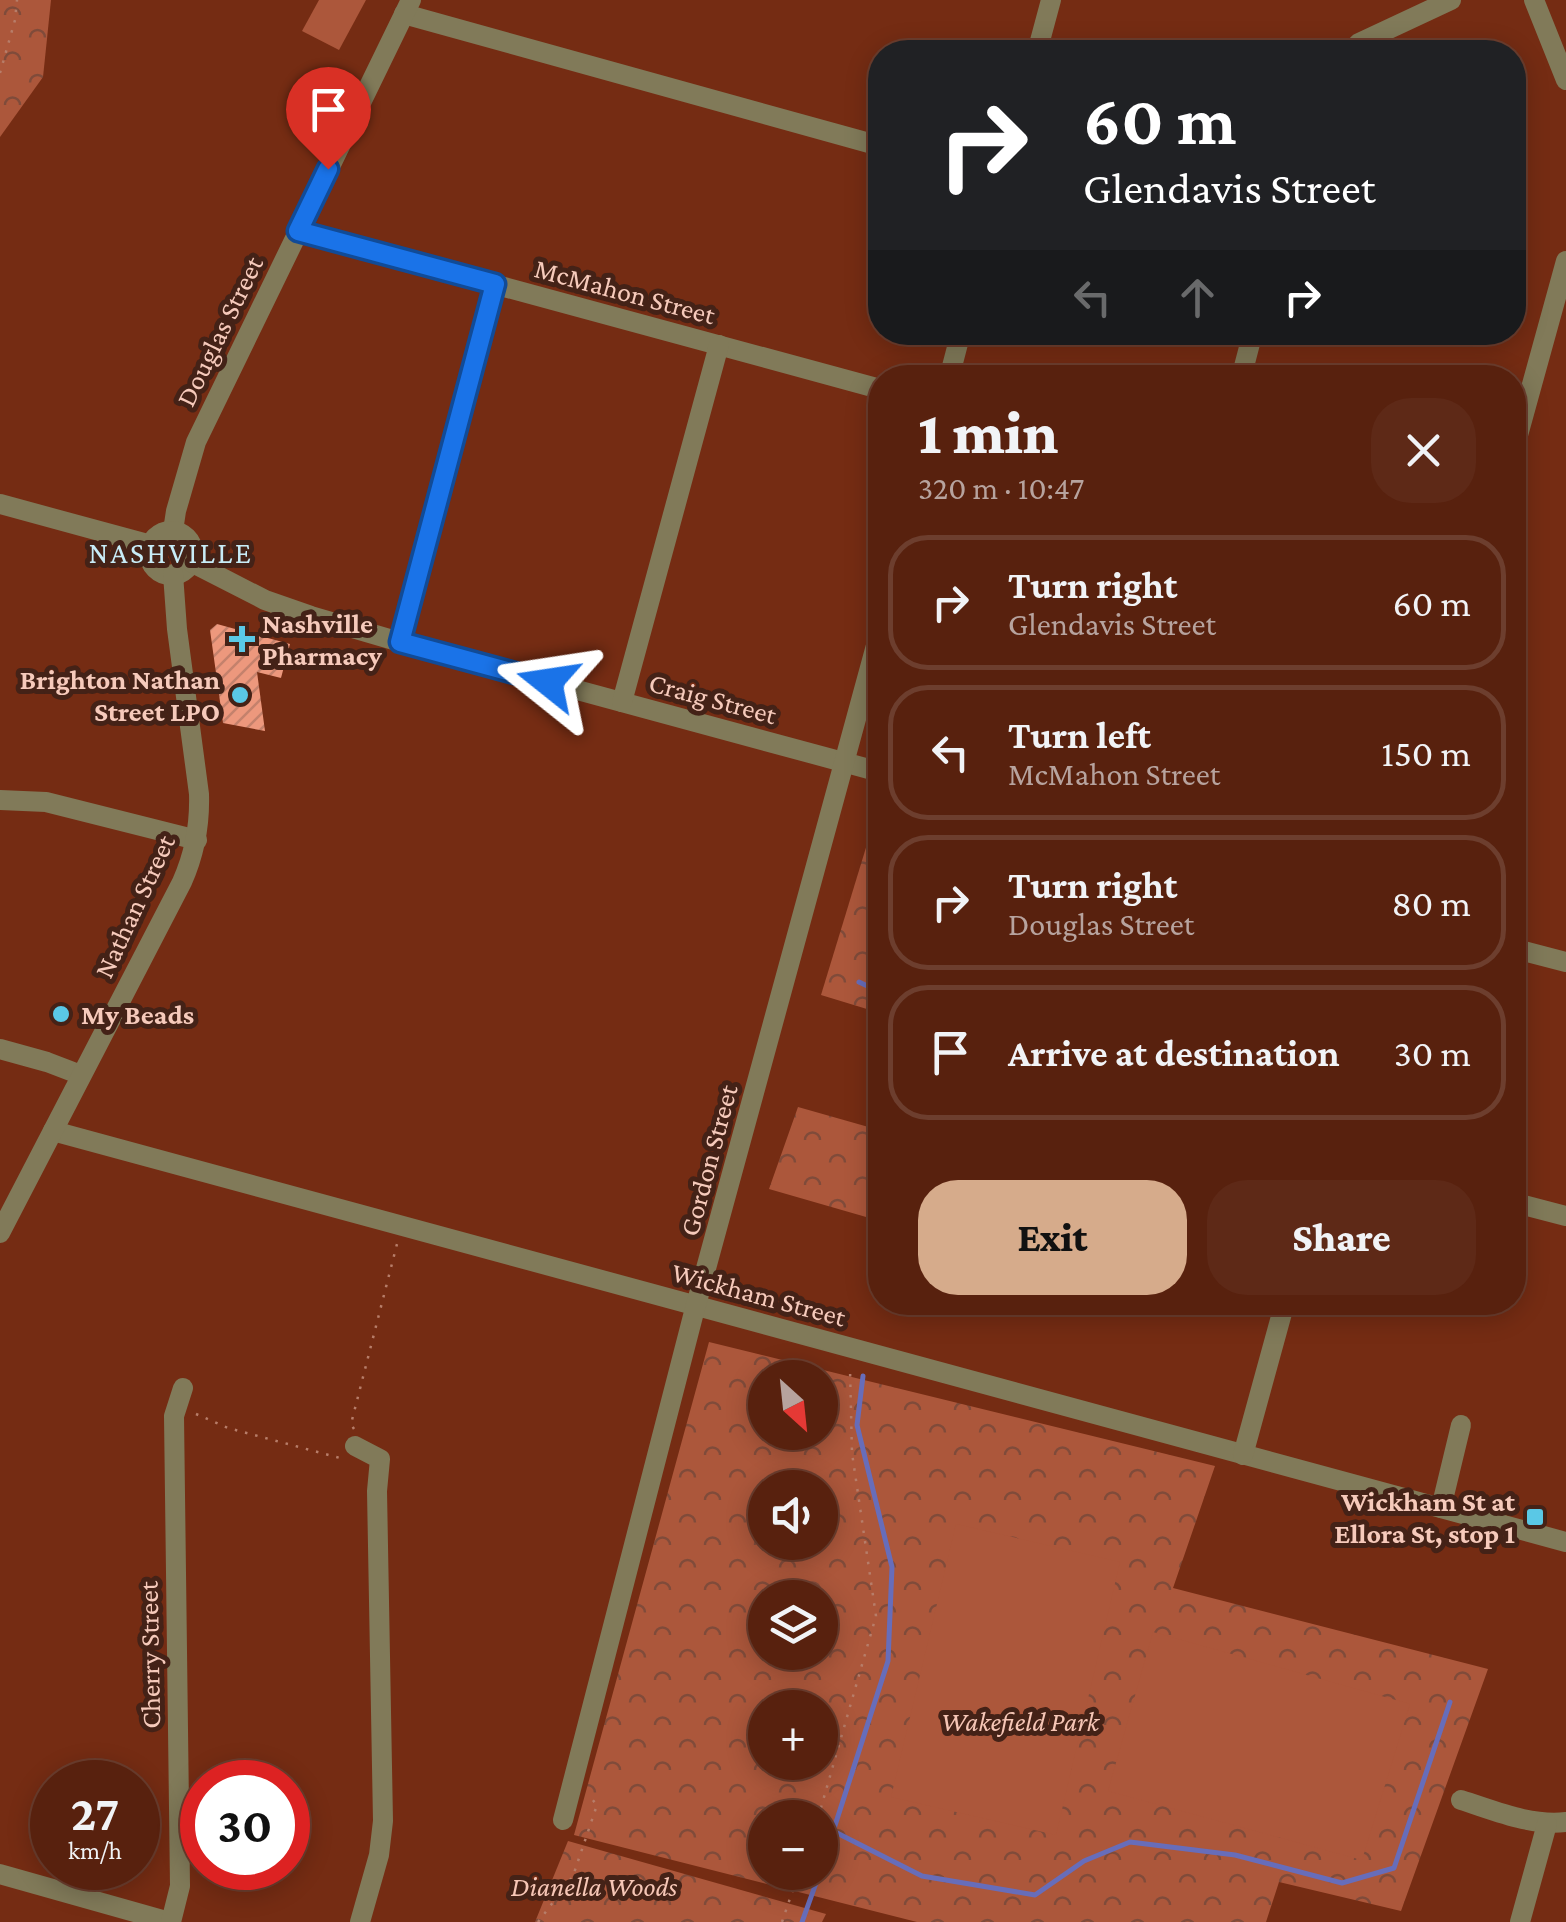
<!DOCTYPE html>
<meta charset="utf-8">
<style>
:root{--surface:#58210e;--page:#5e2917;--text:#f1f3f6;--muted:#b7a39e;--line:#6d3e2e;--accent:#d6ab8b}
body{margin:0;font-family:"Crimson Pro",serif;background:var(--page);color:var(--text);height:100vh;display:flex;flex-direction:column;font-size:38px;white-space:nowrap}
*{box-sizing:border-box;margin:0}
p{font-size:32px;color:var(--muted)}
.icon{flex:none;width:55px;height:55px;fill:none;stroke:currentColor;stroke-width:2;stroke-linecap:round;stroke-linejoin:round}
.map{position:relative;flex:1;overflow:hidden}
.side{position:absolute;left:868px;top:365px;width:658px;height:950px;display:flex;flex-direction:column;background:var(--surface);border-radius:40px;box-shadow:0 5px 25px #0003,0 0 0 2px var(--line)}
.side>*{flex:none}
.hud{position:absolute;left:868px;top:40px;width:658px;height:305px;border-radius:40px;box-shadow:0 5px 25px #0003,0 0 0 2px var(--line);background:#202124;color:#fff;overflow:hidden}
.needle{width:65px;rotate:153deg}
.fabs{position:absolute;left:748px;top:1360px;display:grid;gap:20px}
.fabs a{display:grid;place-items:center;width:90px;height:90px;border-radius:50%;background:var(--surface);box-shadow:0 5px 25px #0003,0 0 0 2px var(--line);font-size:50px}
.speed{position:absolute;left:30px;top:1760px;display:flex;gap:20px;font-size:50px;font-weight:700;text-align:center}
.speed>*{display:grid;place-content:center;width:130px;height:130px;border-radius:50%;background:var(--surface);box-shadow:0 5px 25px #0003,0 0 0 2px var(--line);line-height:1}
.speed small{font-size:25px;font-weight:400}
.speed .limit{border:15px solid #d22;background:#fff;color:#111}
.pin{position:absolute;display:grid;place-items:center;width:85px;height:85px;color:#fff;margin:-102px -42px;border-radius:50% 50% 50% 0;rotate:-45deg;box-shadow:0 0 10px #0007}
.pin .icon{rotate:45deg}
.me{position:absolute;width:110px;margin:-55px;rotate:285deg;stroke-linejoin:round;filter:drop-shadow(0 0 8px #0008)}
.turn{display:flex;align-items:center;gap:35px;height:210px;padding:0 50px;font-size:45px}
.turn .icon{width:130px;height:130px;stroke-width:2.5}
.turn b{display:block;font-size:70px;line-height:85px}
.lanes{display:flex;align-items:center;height:95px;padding:0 50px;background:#0003;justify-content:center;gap:50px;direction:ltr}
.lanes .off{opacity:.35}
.round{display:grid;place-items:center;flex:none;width:105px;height:105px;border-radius:40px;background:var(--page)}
.headline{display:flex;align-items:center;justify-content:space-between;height:170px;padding:0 50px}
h1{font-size:60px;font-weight:800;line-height:75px}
.primary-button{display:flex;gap:20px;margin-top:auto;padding:20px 50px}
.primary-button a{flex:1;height:115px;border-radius:40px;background:var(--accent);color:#111;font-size:40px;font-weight:800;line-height:115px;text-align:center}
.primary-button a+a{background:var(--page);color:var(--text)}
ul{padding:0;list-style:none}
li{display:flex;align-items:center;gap:30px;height:135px;margin:0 20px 15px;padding:0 30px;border:5px solid var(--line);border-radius:40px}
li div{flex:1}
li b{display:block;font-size:38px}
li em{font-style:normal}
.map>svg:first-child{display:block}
.forest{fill:url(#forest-crowns);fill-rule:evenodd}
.pitch{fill:#ac573b}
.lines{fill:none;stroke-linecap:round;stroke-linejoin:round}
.stream{stroke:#676dba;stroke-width:5}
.building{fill:url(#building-hatch)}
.path{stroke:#b77d69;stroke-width:2.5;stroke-dasharray:2.5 8;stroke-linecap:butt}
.minor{stroke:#817a59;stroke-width:20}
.route-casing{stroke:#114b97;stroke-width:25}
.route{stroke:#1a73e8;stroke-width:18}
.poi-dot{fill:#5ac8e6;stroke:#442217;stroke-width:4}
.labels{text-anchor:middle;stroke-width:10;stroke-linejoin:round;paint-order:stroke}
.street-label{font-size:28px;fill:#f6cabb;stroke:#442217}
.poi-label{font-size:28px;font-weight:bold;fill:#f6cabb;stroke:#442217;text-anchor:start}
.park-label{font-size:28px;font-style:italic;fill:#f6c6b6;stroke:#442217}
.neighbourhood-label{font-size:30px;letter-spacing:2.5px;fill:#c8ecf7;stroke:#442217}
</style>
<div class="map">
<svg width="1566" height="1922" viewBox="0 0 1566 1922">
<defs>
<pattern id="forest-crowns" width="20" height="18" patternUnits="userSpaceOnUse" patternTransform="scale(2.5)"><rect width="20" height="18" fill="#ac573b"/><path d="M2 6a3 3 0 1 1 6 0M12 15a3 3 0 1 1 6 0" fill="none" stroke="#804b3a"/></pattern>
<pattern id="building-hatch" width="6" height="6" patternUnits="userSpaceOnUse" patternTransform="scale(2.5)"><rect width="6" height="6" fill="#ed987d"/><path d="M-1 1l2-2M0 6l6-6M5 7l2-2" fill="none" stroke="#c4816c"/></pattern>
</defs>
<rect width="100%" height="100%" fill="#752c13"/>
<g class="forest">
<polygon points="0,0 51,0 43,77 0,137"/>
<polygon points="879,805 880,806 880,1013 821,995"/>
<polygon points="798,1107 879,1130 880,1128 880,1221 769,1189"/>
<path d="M709,1342L1215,1466L1173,1588L1488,1669L1401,1911L1279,1882L1266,1922H917L574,1835ZM765,1378H820V1432H765ZM765,1488H820V1542H765ZM765,1598H820V1652H765ZM765,1708H820V1762H765ZM765,1818H820V1872H765Z"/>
<polygon points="568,1841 826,1914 822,1922 535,1922"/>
</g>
<g class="pitch">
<polygon points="319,0 366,0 339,50 302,31"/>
<polygon points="956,1524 1120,1562 1056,1835 891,1797"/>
<polygon points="1153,1632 1410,1704 1362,1860 1108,1791"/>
</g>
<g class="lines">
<g class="stream">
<polyline points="859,982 880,992"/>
<polyline points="833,1831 922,1876 1035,1895 1084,1861 1130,1842 1235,1855 1342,1883 1394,1868 1450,1702"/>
<polyline points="820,1872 888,1661 892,1567 857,1425 863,1376"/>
<polyline points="802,1922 820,1872"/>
</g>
</g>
<polygon class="building" points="217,624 290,644 281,678 257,672 265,731 223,723 210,630"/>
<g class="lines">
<g class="path">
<polyline points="0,73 15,20 17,0"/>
<polyline points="196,1414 228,1428 340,1458"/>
<polyline points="354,1429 351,1424 397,1244"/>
<polyline points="818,1818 876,1616 852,1453 850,1369"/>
<polyline points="538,1922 573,1876 597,1805 590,1797"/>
<polyline points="782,1922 799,1872"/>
</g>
<g class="minor">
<polyline points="1534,0 1566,80"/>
<polyline points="404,14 880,146"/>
<polyline points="1037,52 1051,0"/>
<polyline points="1350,52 1359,43 1451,0"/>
<polyline points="298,231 880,389"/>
<polyline points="949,378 961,332"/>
<polyline points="1241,378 1253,332"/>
<polyline points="1512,457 1566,261"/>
<polyline points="0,504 151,545"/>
<polyline points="173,531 176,511 196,442 411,0"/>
<circle cx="171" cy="553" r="22"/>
<polyline points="191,562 265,600 311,616 400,642 880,772"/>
<polyline points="400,642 495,284"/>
<polyline points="622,702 719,345"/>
<polyline points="0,800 46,802 197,840"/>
<polyline points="1512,948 1566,962"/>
<polyline points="0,1049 47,1062 81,1075"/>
<polyline points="53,1131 1566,1542"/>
<polyline points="1512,1202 1566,1216"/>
<path d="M0,1233L182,882C195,853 200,826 199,794L177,629L173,574"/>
<polyline points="355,1446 380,1459 377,1491 383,1821 379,1855 360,1922"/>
<polyline points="1243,1455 1285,1302"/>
<polyline points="1441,1508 1461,1425"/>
<path d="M1461,1800C1496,1811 1530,1826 1566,1822"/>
<polyline points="563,1820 693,1316 880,631"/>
<polyline points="0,1874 170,1922"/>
<polyline points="171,1922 180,1886 174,1416 183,1388"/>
<polyline points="1520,1922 1547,1824"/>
</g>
</g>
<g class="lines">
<defs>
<polyline id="route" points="328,169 298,231 495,284 400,642 548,682"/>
</defs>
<use href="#route" class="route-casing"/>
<use href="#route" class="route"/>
</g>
<g class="poi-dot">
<path d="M237 624h10v10h10v10h-10v10h-10v-10h-10v-10h10z"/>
<circle cx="240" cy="695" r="10"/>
<circle cx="61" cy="1014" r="10"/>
<rect x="1525" y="1507" width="20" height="20" rx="5"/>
</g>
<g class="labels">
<g class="street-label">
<text transform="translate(625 291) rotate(15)" y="10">McMahon Street</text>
<text transform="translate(219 331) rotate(-64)" y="10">Douglas Street</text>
<text transform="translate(713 698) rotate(15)" y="10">Craig Street</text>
<text transform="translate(134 906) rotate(-65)" y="10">Nathan Street</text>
<text transform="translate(708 1160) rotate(-75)" y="10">Gordon Street</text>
<text transform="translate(759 1294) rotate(15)" y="10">Wickham Street</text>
<text transform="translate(149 1655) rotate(-91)" y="10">Cherry Street</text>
</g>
<g class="poi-label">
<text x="262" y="633">Nashville<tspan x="262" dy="32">Pharmacy</tspan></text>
<text x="220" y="689" text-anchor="end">Brighton Nathan<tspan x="220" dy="32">Street LPO</tspan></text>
<text x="81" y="1024">My Beads</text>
<text x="1515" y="1511" text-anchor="end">Wickham St at<tspan x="1515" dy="32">Ellora St, stop 1</tspan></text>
</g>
<g class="park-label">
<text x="1020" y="1731">Wakefield Park</text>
<text x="594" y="1896">Dianella Woods</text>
</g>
<g class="neighbourhood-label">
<text x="171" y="563">NASHVILLE</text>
</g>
</g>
</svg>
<div class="fabs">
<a><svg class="needle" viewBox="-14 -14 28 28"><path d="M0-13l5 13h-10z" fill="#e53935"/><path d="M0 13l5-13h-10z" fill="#b7a39e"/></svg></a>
<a><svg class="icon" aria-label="sound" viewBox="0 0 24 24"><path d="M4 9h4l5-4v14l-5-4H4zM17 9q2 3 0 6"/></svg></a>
<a><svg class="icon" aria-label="layers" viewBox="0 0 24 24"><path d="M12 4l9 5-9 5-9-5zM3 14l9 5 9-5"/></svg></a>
<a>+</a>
<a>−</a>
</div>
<div class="speed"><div>27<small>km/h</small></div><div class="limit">30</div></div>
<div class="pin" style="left:328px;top:169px;background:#d93025"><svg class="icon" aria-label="arrive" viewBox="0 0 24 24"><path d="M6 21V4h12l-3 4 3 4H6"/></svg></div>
<svg class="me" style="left:548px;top:682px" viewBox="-20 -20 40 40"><path d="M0-17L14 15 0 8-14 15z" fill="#1a73e8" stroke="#fff" stroke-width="4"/></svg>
<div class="hud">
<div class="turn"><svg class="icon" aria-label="right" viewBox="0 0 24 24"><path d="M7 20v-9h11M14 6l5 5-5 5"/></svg><div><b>60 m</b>Glendavis Street</div></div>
<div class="lanes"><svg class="icon off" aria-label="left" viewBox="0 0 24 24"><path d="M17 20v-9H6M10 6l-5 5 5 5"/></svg><svg class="icon off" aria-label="ahead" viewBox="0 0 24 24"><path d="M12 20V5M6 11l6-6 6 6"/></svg><svg class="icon" aria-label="right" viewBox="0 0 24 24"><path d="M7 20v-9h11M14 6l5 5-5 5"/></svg></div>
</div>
<section class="side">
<div class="headline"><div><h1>1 min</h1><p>320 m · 10:47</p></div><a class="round"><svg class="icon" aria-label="close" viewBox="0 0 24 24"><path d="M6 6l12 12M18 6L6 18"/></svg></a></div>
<ul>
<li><svg class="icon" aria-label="right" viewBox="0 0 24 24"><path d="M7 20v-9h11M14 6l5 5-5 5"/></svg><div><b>Turn right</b><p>Glendavis Street</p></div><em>60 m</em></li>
<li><svg class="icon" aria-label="left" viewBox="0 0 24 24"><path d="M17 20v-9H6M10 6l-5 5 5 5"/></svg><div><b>Turn left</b><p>McMahon Street</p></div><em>150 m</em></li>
<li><svg class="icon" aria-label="right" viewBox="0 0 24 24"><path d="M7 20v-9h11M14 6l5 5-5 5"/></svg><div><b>Turn right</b><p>Douglas Street</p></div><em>80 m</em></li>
<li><svg class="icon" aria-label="arrive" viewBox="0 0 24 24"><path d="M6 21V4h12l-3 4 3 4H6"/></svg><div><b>Arrive at destination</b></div><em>30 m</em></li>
</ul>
<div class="primary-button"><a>Exit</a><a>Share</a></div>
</section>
</div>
